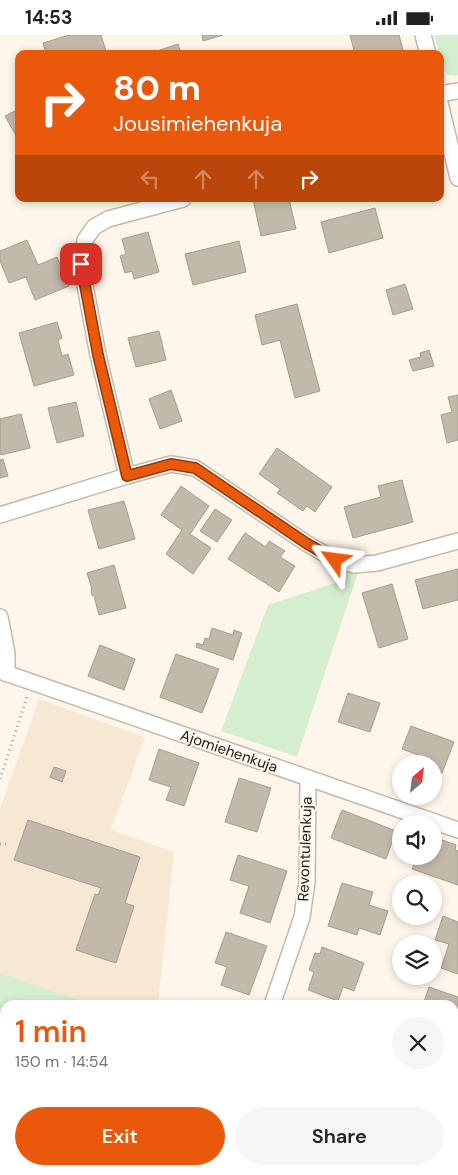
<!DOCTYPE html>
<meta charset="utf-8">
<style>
:root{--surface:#fff;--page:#f6f6f6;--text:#202124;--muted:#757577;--accent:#ea580c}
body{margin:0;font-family:"DM Sans",sans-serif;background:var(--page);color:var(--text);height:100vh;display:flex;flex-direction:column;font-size:19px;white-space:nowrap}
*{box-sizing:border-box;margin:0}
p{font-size:16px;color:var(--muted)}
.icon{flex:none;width:28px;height:28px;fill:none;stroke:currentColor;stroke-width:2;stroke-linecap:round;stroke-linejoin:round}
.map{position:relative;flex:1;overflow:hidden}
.sheet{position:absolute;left:0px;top:965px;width:459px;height:175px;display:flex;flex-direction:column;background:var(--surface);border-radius:15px 15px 0 0;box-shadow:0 2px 8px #0003}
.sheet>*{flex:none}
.top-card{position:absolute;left:15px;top:15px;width:429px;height:152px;border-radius:10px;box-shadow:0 2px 8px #0003;background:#ea580c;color:#fff;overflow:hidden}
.needle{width:32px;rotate:28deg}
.tools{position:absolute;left:392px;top:720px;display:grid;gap:10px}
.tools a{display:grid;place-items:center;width:50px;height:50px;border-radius:50%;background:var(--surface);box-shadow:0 2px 8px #0003;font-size:25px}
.pin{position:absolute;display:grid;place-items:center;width:42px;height:42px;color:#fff;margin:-21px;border-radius:10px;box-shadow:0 2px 8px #0006}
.me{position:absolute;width:55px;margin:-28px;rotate:301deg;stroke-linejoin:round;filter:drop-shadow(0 0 4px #0008)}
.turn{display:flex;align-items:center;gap:18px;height:105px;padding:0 15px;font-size:22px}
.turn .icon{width:65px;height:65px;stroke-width:2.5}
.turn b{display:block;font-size:35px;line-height:42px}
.lanes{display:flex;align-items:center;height:48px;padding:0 15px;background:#0003;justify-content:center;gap:25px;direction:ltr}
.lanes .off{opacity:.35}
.round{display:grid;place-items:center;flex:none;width:52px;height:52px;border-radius:26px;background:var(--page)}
.summary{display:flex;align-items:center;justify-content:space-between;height:85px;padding:0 15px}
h1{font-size:30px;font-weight:600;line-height:38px;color:var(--accent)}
.primary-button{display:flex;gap:10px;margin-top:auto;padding:10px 15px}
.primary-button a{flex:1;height:58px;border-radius:30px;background:var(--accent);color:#fff;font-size:20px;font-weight:600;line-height:58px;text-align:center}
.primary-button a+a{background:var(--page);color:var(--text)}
.status{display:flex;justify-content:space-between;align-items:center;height:35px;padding:0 25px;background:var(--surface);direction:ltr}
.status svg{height:14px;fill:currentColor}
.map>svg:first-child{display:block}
.built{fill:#f7e8d3}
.green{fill:#d5eed0}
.building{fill:#c3b9ab;stroke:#a69c8e}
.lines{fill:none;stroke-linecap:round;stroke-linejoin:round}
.street-casing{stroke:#c4baac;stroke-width:18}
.path{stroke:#aea79e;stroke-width:3;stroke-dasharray:1 4;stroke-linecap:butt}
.street{stroke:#fff;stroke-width:15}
.route-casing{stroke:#983908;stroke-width:12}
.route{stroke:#ea580c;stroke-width:9}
.labels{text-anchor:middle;stroke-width:4;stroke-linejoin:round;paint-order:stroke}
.street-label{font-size:15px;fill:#1e1a15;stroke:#fef6ea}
</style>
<div class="status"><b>14:53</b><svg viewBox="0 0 49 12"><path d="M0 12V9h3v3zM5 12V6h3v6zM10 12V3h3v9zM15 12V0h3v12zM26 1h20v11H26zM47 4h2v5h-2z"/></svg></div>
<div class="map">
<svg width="458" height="1140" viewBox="0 0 458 1140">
<rect width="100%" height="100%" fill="#fef6ea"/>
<polygon class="built" points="39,664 145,702 111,795 174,817 158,970 94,970 0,938 0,774"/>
<g class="green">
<polygon points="434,0 458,0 458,40 454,41 447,39 443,32"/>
<polygon points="344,537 358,538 297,722 221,696 268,570 335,548"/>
<polygon points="0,938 94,970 5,970 5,1135 44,1135 34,1140 0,1140"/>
<polygon points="458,1113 458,1140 434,1140 439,1135 454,1135 454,1118"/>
<polygon points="231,1135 372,1135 386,1140 245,1140"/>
</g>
<g class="building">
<polygon points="69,0 101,0 107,19 46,19 43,8"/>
<polygon points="202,0 223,0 203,6"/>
<polygon points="350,0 399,0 403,15 390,19 355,19"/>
<polygon points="178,9 181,19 148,19"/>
<polygon points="19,74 19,106 5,81"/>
<polygon points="253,164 289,164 296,194 261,201"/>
<polygon points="375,173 383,203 329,218 321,187"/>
<polygon points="148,197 159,237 134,244 132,236 125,238 120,221 126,219 122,204"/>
<polygon points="27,205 38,230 57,222 69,251 35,265 26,242 9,248 0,226 0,216"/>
<polygon points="239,206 246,237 193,250 185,219"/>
<polygon points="405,249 413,274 393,280 386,255"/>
<polygon points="297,269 320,356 295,363 280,305 262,310 255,280"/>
<polygon points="57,287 62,303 58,305 62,321 68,319 74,340 34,351 19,298"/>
<polygon points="159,296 166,325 136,332 128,303"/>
<polygon points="429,315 434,331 413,336 409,325 421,322 420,318"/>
<polygon points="171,355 182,386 160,394 149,364"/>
<polygon points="458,360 458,405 447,408 441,380 452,377 448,362"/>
<polygon points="76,367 84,401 57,408 48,373"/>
<polygon points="21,379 30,413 1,420 0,415 0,384"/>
<polygon points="277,413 332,452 315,477 307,471 303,476 277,458 280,454 259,439"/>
<polygon points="3,424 8,441 0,443 0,425"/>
<polygon points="402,445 413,487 353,503 344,472 381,462 378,451"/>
<polygon points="181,451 209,471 190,499 211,513 193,539 166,519 182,495 161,480"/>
<polygon points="124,466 135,504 99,514 88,475"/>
<polygon points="215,474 232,485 217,507 200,496"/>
<polygon points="245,498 266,512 269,506 285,516 280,522 295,531 279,557 228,524"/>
<polygon points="114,530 126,573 99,580 94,561 92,560 91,556 92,554 87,538"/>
<polygon points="458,534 458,565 423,574 415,545"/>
<polygon points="392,549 408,604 379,613 362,558"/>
<polygon points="212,593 233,600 234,595 242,598 233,625 196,612 197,608 203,610 205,603 209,604"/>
<polygon points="100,610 135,624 124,655 88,641"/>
<polygon points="176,619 219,634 202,678 160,662"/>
<polygon points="348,658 380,668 370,697 338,687"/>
<polygon points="411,691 454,707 442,738 434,735 434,729 427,729 429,724 402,714"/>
<polygon points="159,714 199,728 184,771 166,765 171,752 149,745"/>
<polygon points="54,732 66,736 62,747 50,742"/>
<polygon points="239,743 271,753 257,797 225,787"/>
<polygon points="342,775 396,796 386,824 331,803"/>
<polygon points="28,785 140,822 125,868 134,871 116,928 76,915 95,859 98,860 101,853 14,825"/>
<polygon points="442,805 456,810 455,815 458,816 458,850 412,834 417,821 434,821 434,806 441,809"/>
<polygon points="238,820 287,836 270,888 240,878 249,851 230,845"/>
<polygon points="342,848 373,857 369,870 388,876 380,900 359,893 357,900 328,891"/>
<polygon points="443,881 458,887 458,939 441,933 449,909 435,905"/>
<polygon points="226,897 267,911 249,960 221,950 227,932 215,928"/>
<polygon points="322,912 364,928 354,956 343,952 338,966 308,955 314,937 309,935 315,918 320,919"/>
<polygon points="429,952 458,962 458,1007 454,1006 454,970 423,970"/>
<polygon points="454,1026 458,1027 454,1039"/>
<polygon points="162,1135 178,1140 160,1140"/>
</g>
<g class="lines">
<defs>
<g id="street">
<polyline points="423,0 428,19"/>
<polyline points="440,59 458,56"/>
<polyline points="440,68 458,143"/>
<polyline points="127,441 98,320 81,229 85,205 94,192 108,184 183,164"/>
<polyline points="0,480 127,441 171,429 195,433 306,508 335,525 354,530 377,528 458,506"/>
<polyline points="0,582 7,618 7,639"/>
<polyline points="0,636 458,795"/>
<polyline points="272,970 302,882 307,847 308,743"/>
<polyline points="454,1100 458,1095"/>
<polyline points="419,1140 424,1135"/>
</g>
</defs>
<use href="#street" class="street-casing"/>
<g class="path">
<polyline points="0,744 27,662"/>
<polyline points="0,809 9,809"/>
</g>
<use href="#street" class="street"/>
</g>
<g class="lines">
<defs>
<polyline id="route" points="81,229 98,320 127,441 171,429 195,433 306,508 335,525"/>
</defs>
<use href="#route" class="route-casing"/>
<use href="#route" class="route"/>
</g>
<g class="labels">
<g class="street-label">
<text transform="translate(229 716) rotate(19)" y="5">Ajomiehenkuja</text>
<text transform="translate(305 814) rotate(-88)" y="5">Revontulenkuja</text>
</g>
</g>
</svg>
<div class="tools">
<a><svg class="needle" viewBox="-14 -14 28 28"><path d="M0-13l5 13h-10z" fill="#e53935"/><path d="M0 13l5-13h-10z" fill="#757577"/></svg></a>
<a><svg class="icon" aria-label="sound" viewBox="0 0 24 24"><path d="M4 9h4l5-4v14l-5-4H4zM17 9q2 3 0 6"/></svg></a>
<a><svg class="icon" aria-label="search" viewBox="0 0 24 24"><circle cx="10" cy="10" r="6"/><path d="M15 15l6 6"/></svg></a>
<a><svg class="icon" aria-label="layers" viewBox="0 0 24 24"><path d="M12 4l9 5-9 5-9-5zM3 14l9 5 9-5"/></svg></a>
</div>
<div class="pin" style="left:81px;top:229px;background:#d93025"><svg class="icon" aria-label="arrive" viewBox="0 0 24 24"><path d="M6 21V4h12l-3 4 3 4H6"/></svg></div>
<svg class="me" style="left:335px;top:525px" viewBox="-20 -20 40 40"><path d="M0-17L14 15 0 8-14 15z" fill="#ea580c" stroke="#fff" stroke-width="4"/></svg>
<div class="top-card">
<div class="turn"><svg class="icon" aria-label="right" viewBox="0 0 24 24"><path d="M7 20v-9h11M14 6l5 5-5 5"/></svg><div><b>80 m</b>Jousimiehenkuja</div></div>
<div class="lanes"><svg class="icon off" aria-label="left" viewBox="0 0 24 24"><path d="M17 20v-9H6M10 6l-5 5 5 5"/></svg><svg class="icon off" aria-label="ahead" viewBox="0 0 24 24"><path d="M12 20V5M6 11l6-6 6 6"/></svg><svg class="icon off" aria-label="ahead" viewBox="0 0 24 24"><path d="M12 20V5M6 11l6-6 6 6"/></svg><svg class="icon" aria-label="right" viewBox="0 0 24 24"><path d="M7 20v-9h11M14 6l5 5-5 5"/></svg></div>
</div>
<section class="sheet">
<div class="summary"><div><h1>1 min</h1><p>150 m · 14:54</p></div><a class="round"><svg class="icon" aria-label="close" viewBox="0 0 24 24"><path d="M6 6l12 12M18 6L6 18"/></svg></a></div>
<div class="primary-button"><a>Exit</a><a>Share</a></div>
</section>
</div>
